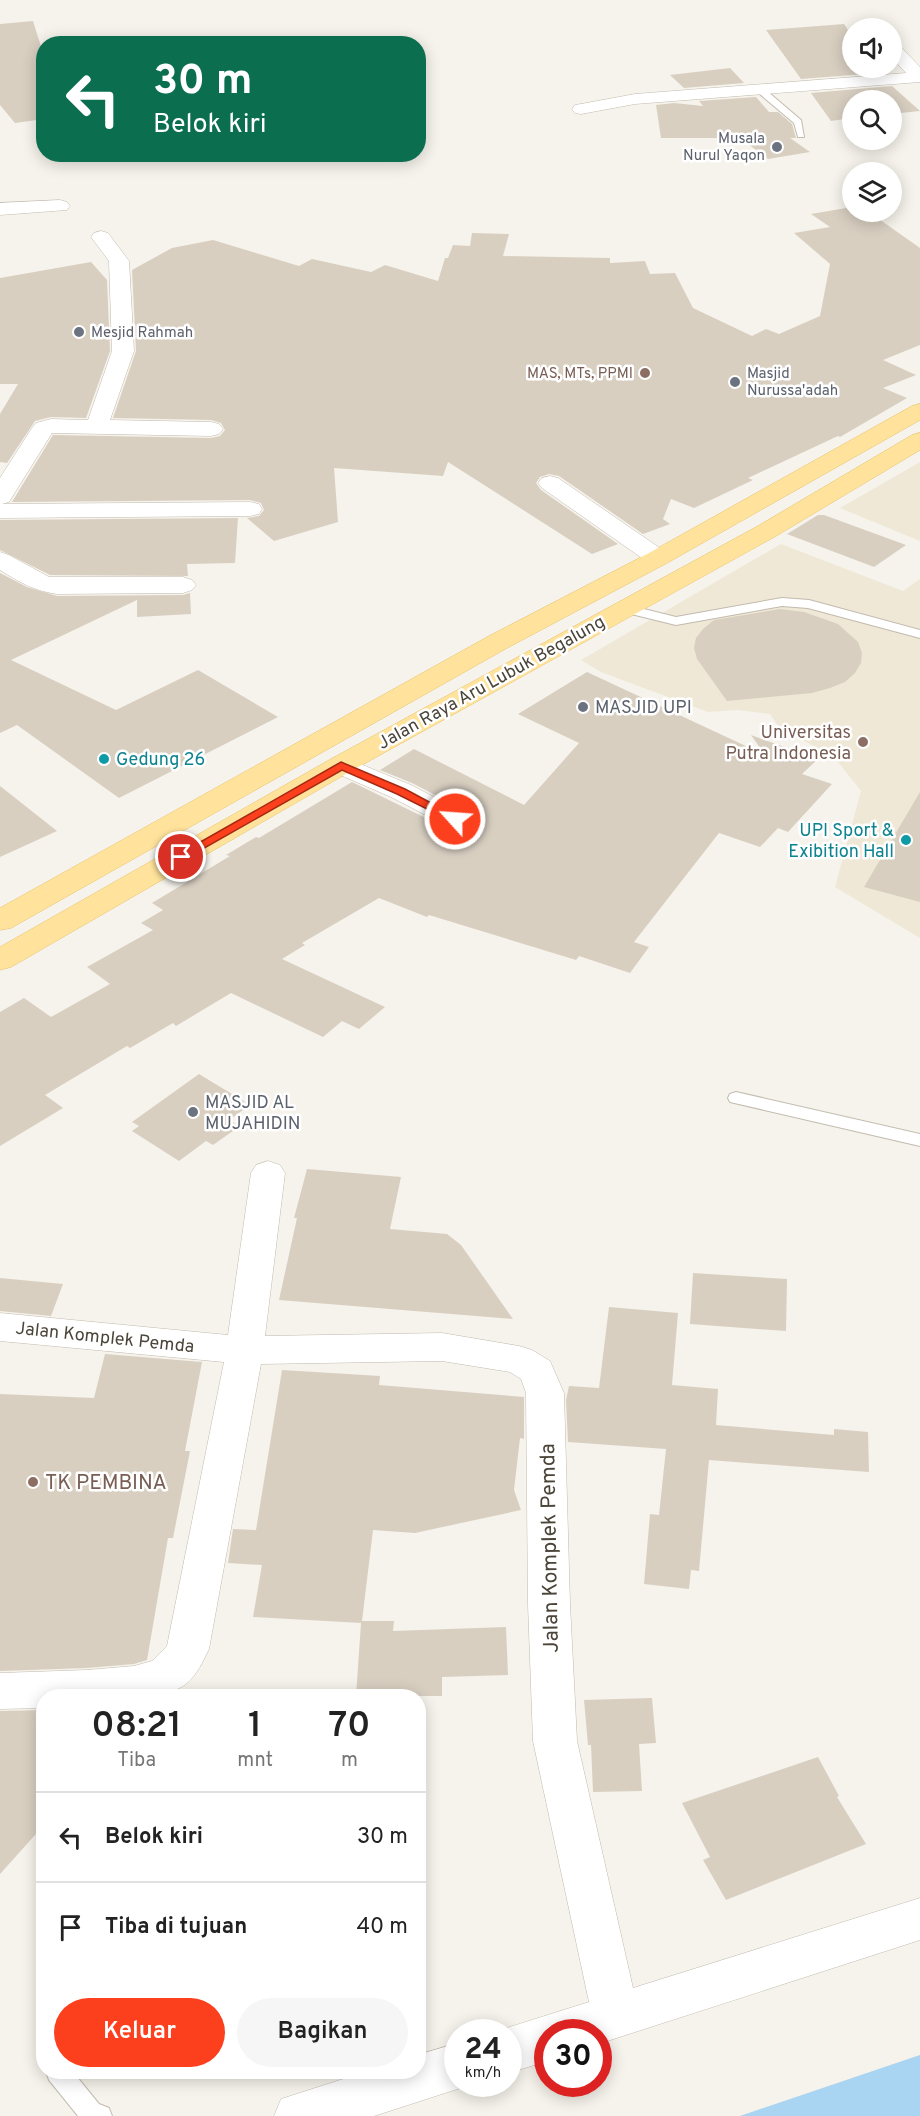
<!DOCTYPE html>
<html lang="id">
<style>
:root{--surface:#fff;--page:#f6f6f6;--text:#222;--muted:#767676;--line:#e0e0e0;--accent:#fc3f1d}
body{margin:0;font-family:Overpass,sans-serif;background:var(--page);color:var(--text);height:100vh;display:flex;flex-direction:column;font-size:22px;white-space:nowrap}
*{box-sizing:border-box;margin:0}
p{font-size:20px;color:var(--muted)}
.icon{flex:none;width:33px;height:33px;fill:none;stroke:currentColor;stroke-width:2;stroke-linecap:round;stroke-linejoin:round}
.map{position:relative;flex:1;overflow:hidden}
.details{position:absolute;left:36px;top:1689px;width:390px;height:390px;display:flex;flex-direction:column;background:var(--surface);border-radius:24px;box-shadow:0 3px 15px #0003}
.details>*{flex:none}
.top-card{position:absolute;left:36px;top:36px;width:390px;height:126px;border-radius:24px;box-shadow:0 3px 15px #0003;background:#0b6e4f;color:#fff;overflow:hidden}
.fabs{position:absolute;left:842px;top:18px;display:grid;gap:12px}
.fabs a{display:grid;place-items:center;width:60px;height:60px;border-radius:50%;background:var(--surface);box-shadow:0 3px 15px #0003;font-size:30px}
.speed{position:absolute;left:444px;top:2019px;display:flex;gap:12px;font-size:30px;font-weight:700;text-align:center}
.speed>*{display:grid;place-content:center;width:78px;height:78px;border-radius:50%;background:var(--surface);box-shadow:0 3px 15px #0003;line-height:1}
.speed small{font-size:15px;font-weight:400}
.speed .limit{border:9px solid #d22;background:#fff;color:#111}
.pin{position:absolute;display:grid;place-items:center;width:51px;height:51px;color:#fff;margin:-26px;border:3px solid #fff;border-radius:50%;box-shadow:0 2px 6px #0007}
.me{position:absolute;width:66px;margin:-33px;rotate:296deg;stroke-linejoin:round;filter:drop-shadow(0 0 4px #0008)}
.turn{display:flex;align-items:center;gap:21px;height:126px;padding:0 18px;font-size:27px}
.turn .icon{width:78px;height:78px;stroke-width:2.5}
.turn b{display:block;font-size:42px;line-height:51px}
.eta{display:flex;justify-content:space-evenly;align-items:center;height:102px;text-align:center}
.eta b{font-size:36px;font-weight:600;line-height:42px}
.action{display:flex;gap:12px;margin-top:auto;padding:12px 18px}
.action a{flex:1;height:69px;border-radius:36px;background:var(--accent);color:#fff;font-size:24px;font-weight:600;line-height:69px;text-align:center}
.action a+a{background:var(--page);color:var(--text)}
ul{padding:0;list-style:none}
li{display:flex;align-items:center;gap:18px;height:90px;padding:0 18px;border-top:2px solid var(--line)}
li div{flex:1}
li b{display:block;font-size:22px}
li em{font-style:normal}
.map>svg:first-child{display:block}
.education{fill:#efe8d6}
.water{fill:#a9d4f2}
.building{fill:#d8cfc1}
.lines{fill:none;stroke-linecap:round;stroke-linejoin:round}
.lane-casing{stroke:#c2bbae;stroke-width:2}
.street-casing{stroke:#c2bbae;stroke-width:1}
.primary-casing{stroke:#e6c16a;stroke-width:1}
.lane{fill:#fff;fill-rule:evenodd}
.street{fill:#fff;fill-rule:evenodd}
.primary{fill:#ffe39c;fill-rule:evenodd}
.route{fill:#fc3f1d;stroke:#a42913;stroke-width:1.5}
.worship-dot{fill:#6b7280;stroke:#fff;stroke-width:2}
.education-dot{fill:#8d6e63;stroke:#fff;stroke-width:2}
.culture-dot{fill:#0f9aa8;stroke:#fff;stroke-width:2}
.labels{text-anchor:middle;stroke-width:5;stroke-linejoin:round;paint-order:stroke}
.far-worship-label{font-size:15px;fill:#5b616d;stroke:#fff;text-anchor:start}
.far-education-label{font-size:15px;fill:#785e54;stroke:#fff;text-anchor:end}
.street-label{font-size:18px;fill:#4b4439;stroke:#fff}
.worship-label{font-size:18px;fill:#5b616d;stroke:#fff;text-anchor:start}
.education-label{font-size:18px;fill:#785e54;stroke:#fff;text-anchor:end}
.culture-label{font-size:18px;fill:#0d838f;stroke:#fff;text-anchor:start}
.near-education-label{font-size:21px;fill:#785e54;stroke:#fff;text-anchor:start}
.near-street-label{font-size:21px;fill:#4b4439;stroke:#fff}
</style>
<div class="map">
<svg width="920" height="2116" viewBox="0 0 920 2116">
<rect width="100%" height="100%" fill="#f6f3ec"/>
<g class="education">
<polygon points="920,462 920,541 840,508"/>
<polygon points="781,544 903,591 920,579 920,938 835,887 861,791 834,757 779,727 770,714 738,710 708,712 601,672 581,660"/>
</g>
<polygon class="water" points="920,2055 920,2116 740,2116"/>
<g class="building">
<polygon points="33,21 44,56 44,119 15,123 0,105 0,24"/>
<polygon points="844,24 852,36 852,68 874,68 878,73 801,79 766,30"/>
<polygon points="730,68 744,83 684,88 670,75"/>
<polygon points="892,86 920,111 891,114 891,100 852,100 852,118 831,121 811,93"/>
<polygon points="756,97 769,112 778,112 792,124 796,138 790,138 810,152 768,159 740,138 661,138 656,105 674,103 703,106 699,101"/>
<polygon points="852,207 852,212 869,212 920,248 920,345 883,360 916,375 883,388 907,398 840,437 838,436 748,478 753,480 694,508 671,499 663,519 670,524 643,534 559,476 549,474 540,477 536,483 541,490 618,544 592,554 448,462 443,476 334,468 338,522 274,541 247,518 259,516 264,510 261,503 250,500 12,502 53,435 211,438 220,436 225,430 221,423 211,420 113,418 136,351 132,270 172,248 213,240 299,266 312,259 371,272 385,265 438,281 445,258 448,258 453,245 470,246 472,233 509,234 503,256 610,258 610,263 645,261 650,274 675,273 693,308 752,336 766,329 779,334 820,316 830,264 794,233 830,227 811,214"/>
<polygon points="91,262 107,280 110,351 86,418 51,417 35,421 7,463 0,462 0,414 18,384 0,384 0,278"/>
<polygon points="818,515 824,515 906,545 874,567 787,534"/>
<polygon points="238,518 235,563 187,564 188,576 50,575 0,550 0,520"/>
<polygon points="0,573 27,587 57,596 183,595 190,593 191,614 137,617 137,600 11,660 116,710 198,670 278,717 119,798 17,725 0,733"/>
<polygon points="780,609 804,612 838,624 858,642 862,653 861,663 855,673 845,682 830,688 812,693 727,701 697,659 694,648 696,638 703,629 714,620"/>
<polygon points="587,672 765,755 751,735 818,759 802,774 832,784 788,832 778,828 760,847 719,833 634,942 649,947 630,973 579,956 576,960 429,915 427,917 379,898 302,943 305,945 282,959 385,1007 359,1029 342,1021 323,1037 231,993 176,1026 173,1023 130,1048 127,1046 45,1095 63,1108 0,1146 0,1012 24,998 51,1017 110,984 87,967 153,930 141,923 163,910 152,903 230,856 226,855 256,837 259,838 352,782 444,827 456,830 467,826 472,819 466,811 412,783 380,770 414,749 524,805 579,743 518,714"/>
<polygon points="0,786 57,831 0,857"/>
<polygon points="920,792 920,902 864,887"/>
<polygon points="199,1074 250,1105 229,1120 240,1126 213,1145 206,1141 179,1161 132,1131 139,1126 132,1122"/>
<polygon points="307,1169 401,1177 390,1229 447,1234 461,1245 513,1319 279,1300 297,1218 294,1218"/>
<polygon points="693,1273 787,1279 786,1331 690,1324"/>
<polygon points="0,1278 63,1284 51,1316 0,1311"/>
<polygon points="609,1307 678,1313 672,1385 718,1389 716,1425 834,1435 834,1429 868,1432 869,1472 709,1460 699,1571 691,1570 689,1589 644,1584 650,1514 659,1515 666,1449 568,1442 566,1400 569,1386 599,1388"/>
<polygon points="105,1354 202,1362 185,1451 190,1451 173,1538 168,1538 147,1660 134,1664 87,1668 0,1671 0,1394 94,1398"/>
<polygon points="282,1370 380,1376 379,1385 524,1397 524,1439 520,1438 514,1490 521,1510 415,1533 373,1530 362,1621 394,1621 393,1631 506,1627 508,1675 442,1677 442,1696 356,1696 361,1623 253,1617 262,1565 228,1563 233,1529 256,1530"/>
<polygon points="652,1698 656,1743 639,1744 642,1791 593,1792 591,1745 588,1745 584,1700"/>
<polygon points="44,1710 44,1825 0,1874 0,1711"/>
<polygon points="818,1757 839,1796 837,1797 866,1844 726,1900 703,1860 710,1857 682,1803"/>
</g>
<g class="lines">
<defs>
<g id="lane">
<polygon points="755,86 761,86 801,120 804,137 798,137 794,123 755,90"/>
<polygon points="782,598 809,600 920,630 920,638 808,608 782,606 676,625 619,611 618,608 624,604 676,617"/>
<polygon points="736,1092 920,1134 920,1146 730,1102 728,1098 730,1094"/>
<polygon points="46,2072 73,2072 99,2104 109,2108 112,2116 78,2116 49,2080"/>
</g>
<g id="street">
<polygon points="891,42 897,43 920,67 920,82 635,104 581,114 575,113 572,109 575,105 581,104 635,94 906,73 891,57"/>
<polygon points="60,200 67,202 70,206 67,210 0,215 0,203"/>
<polygon points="101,231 108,233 129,261 134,351 110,420 211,422 219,424 223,429 219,434 211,436 52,433 9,502 2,504 250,502 259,504 262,509 259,514 250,516 0,518 0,478 32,428 36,423 51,419 88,420 112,351 109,261 91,237 94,233"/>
<polygon points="550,476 558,478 667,553 671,558 667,563 658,566 649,563 542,488 538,483 542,478"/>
<path d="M0,552L9,555L49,577H183L192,580L196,585L192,590L183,593L57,594C35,591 19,582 0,570Z"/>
<polygon points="341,756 411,785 465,813 470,819 465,825 455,828 445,825 391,797 331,771 327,765 331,759"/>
<path d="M268,1161L280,1165L285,1173L265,1336L442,1333L519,1346L532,1350L550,1361L564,1393L570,1604L577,1741L633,1988L920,1898V1940L598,2044V2032H548V2061L508,2073V2032H494L589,2002L533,1741L528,1604L526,1393L521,1379L510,1372L442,1361L261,1364L209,1649C203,1661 197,1675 186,1684C159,1705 79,1696 44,1696V1708L0,1709V1673L87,1670L134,1666L152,1661L167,1646L224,1362L0,1341V1313L228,1335L251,1173L256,1165Z"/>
<polygon points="458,2043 458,2084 473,2084 374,2116 274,2116 281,2099 365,2072 418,2072 418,2055"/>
</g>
<g id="primary">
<polygon points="920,404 920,420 667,563 507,648 11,928 0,930 0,908 489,636 649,553 912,406"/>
<polygon points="920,433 920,450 776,536 351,771 11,967 0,970 0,947 331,759 758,526 912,435"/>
</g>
</defs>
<use href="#lane" class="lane-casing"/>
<use href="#street" class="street-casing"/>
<use href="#primary" class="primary-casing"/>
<use href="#lane" class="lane"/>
<use href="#street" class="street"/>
<use href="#primary" class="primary"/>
</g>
<polygon class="route" points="341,762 405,789 461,819 455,822 451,821 397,794 342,770 185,859 176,859 174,857"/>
<g class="worship-dot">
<circle cx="777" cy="147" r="6"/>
<circle cx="79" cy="332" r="6"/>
<circle cx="735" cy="382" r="6"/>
<circle cx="583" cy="707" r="6"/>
<circle cx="193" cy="1112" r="6"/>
</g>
<g class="education-dot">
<circle cx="645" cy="373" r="6"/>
<circle cx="863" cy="742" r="6"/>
<circle cx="33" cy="1482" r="6"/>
</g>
<g class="culture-dot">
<circle cx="104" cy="759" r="6"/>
<circle cx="906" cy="840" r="6"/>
</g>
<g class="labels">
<g class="far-worship-label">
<text x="765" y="143" text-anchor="end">Musala<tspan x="765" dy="17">Nurul Yaqon</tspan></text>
<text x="91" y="337">Mesjid Rahmah</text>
<text x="747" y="378">Masjid<tspan x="747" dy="17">Nurussa'adah</tspan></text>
</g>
<g class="far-education-label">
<text x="633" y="378">MAS, MTs, PPMI</text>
</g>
<g class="street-label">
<text transform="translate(491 682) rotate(-29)" y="6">Jalan Raya Aru Lubuk Begalung</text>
<text transform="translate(105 1337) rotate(6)" y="6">Jalan Komplek Pemda</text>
</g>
<g class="worship-label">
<text x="595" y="713">MASJID UPI</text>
<text x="205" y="1108">MASJID AL<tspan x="205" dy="21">MUJAHIDIN</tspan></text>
</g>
<g class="education-label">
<text x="851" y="738">Universitas<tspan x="851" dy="21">Putra Indonesia</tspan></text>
</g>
<g class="culture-label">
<text x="116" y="765">Gedung 26</text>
<text x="894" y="836" text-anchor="end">UPI Sport &amp;<tspan x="894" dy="21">Exibition Hall</tspan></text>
</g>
<g class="near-education-label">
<text x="45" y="1489">TK PEMBINA</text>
</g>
<g class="near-street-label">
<text transform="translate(549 1548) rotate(-91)" y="7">Jalan Komplek Pemda</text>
</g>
</g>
</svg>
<div class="fabs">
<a><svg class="icon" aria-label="sound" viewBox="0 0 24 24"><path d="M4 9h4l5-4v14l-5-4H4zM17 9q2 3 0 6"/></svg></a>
<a><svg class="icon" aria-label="search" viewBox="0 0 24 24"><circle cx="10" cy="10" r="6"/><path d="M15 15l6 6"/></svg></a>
<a><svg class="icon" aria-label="layers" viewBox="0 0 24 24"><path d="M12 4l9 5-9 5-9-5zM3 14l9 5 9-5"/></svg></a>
</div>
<div class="speed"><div>24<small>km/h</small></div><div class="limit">30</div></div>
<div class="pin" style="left:181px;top:857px;background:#d93025"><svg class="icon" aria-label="arrive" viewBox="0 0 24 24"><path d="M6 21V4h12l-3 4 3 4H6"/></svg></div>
<svg class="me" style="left:455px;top:819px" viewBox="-20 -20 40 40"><circle r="17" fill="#fc3f1d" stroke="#fff" stroke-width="3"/><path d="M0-11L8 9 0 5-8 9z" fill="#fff"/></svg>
<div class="top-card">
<div class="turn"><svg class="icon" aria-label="left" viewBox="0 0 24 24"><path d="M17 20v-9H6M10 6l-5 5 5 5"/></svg><div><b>30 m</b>Belok kiri</div></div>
</div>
<section class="details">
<div class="eta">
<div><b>08:21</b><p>Tiba</p></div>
<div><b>1</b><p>mnt</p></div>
<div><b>70</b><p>m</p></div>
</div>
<ul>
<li><svg class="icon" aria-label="left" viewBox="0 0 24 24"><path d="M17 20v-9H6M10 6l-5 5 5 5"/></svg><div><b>Belok kiri</b></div><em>30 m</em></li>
<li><svg class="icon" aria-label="arrive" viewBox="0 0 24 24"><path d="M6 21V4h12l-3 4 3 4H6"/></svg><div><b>Tiba di tujuan</b></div><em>40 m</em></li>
</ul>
<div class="action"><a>Keluar</a><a>Bagikan</a></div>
</section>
</div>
